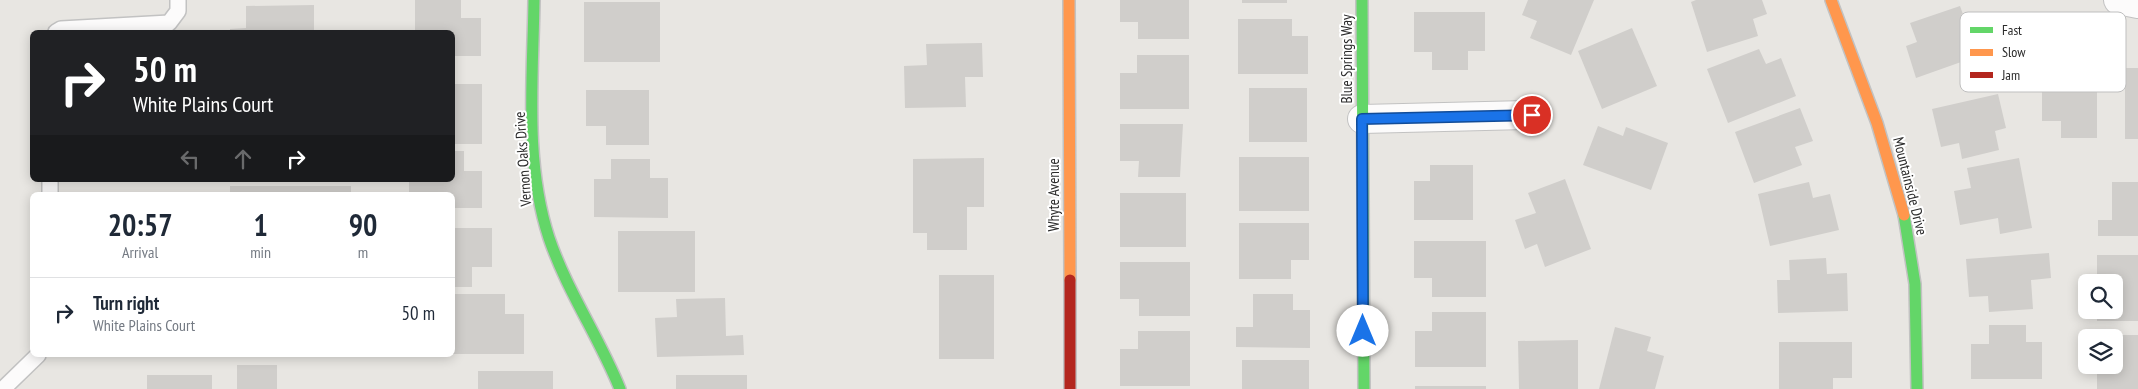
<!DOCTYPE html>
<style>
:root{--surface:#fff;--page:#f2f2f3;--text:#1f2937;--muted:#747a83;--line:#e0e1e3}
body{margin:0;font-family:"PT Sans Narrow",sans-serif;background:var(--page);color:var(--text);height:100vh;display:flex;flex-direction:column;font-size:19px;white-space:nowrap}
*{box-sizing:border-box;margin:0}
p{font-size:16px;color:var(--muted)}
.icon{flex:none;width:28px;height:28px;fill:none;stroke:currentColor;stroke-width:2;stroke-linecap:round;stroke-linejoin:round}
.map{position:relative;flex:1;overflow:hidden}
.details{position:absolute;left:30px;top:192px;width:425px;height:165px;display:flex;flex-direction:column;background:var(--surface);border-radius:8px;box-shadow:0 2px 12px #0003}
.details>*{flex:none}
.guide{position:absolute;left:30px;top:30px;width:425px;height:152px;border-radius:8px;box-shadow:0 2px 12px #0003;background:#202124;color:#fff;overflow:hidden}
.buttons{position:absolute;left:2078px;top:274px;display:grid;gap:10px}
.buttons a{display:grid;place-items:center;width:45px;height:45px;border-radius:8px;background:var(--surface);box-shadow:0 2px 12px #0003;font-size:25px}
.pin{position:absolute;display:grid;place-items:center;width:42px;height:42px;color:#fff;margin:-21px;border:2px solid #fff;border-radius:50%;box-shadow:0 1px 5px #0007}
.me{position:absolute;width:55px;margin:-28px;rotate:0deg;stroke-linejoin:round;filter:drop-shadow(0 0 4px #0008)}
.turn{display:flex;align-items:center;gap:18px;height:105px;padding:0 20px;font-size:22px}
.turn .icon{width:65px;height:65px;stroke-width:2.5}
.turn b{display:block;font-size:35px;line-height:42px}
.lanes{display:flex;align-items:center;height:48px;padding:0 20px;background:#0003;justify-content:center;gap:25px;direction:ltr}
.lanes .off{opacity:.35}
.eta{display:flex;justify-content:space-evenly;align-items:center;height:85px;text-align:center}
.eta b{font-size:30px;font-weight:700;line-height:35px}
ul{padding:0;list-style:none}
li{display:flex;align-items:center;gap:15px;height:70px;padding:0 20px;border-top:1px solid var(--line)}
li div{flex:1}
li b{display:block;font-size:19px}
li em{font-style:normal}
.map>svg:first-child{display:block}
.building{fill:#d0cecb}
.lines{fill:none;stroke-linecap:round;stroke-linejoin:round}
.lane-casing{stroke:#c2c2c2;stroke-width:18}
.street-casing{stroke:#c2c2c2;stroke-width:30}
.fast-casing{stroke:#c2c2c2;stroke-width:14}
.slow-casing{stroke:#c2c2c2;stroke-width:14}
.jam-casing{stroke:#c2c2c2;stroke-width:14}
.lane{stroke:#fcfbfb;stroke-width:15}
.street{stroke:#fcfbfb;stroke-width:28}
.fast{stroke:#63d668;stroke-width:11}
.slow{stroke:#ff974d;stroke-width:11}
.jam{stroke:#b3261e;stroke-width:11}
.route-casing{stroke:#114b97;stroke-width:12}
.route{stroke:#1a73e8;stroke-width:9}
.labels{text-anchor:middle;stroke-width:4;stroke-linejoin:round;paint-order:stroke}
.street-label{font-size:15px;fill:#2b2b2b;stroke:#fff}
.key{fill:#fff;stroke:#bfbfbf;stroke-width:1}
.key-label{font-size:14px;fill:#2b2b2b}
</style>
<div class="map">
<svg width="2138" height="389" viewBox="0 0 2138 389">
<rect width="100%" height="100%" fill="#e8e6e2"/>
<g class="building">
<polygon points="415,0 461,0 461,18 481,18 481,56 452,56 452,32 415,32"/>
<polygon points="1120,0 1189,0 1189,39 1138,39 1138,22 1120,22"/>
<rect x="1242" y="0" width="45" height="3"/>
<polygon points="1528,0 1594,0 1571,55 1530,38 1537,21 1522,15"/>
<polygon points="1696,0 1762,0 1767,14 1753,19 1758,36 1707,52 1691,2"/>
<rect x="584" y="2" width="76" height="60"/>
<polygon points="314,5 314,32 230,32 230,29 246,28 246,6"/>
<polygon points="1960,6 1978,56 1916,78 1906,46 1917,42 1910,23"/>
<polygon points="1414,12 1485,12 1485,51 1468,51 1468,70 1432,70 1432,52 1414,52"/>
<polygon points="1238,19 1292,19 1292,36 1308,36 1308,74 1238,74"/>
<polygon points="1632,28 1657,86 1602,109 1578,51"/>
<polygon points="982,43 983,77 965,77 966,107 905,108 904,66 927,65 926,44"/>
<polygon points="1759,49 1766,64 1781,58 1796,96 1728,123 1707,69"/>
<polygon points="1137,55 1189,55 1189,109 1120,109 1120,73 1137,73"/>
<polygon points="2062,55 2097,55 2097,138 2061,138 2061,121 2042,121 2042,75 2062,75"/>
<rect x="2125" y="68" width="13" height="71"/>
<rect x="452" y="84" width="30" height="60"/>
<rect x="1249" y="88" width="58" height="54"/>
<polygon points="586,90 649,90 649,145 606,145 606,126 586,126"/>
<polygon points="1998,94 2006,128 1995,131 1999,150 1962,159 1959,143 1941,147 1932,109"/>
<polygon points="1800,108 1813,141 1795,147 1802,165 1754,183 1735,132"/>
<polygon points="1120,124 1183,124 1180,177 1138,177 1139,161 1120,161"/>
<polygon points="1598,126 1623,136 1626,127 1668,143 1651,190 1583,165"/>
<polygon points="452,151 464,151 464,171 482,171 482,208 452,208 452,195 409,195 409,180 452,180"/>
<rect x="1239" y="157" width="70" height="54"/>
<polygon points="984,158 984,207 967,207 967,250 927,250 927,233 913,233 913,159"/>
<polygon points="2019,158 2032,228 2000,234 1998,218 1960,225 1954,191 1971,188 1967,168"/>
<polygon points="611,159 650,159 650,178 668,178 668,218 594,217 594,179 611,179"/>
<polygon points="1430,165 1473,165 1473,220 1414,220 1414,181 1430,181"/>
<polygon points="1565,179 1591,249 1545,267 1537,244 1525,249 1515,220 1536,213 1528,193"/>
<polygon points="1809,182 1813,198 1830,194 1839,230 1770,246 1758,194"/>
<polygon points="2112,182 2138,182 2138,236 2098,236 2098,220 2112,220"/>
<rect x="230" y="186" width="121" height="9"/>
<rect x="1120" y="193" width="66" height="54"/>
<polygon points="1239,223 1309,223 1309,260 1291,260 1291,279 1239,279"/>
<polygon points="452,228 492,228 492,267 472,267 472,287 452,287"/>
<rect x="618" y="231" width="77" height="61"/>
<polygon points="1414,241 1486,241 1486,297 1432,297 1432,278 1414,278"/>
<polygon points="2049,253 2051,278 2031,280 2033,309 1989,312 1988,296 1969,297 1966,259"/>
<polygon points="2097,255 2138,255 2138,321 2097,321 2097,310 2114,310 2114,282 2097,282"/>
<polygon points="1826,258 1827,274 1847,273 1848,311 1778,313 1777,280 1790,280 1789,260"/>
<polygon points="1120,262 1190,262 1190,316 1139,316 1139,299 1120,299"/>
<rect x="939" y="275" width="55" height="84"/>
<polygon points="452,294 505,294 505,314 524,314 524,354 452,354"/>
<polygon points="1253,294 1293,294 1293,310 1310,310 1310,348 1236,347 1236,327 1253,327"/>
<polygon points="725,298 726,336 743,335 744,355 657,357 655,318 677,317 676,299"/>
<polygon points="1432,312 1486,312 1486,367 1415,367 1415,331 1432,331"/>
<polygon points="1989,325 2026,325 2026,342 2042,342 2042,379 1971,379 1971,344 1989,344"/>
<polygon points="1615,327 1651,337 1647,351 1664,356 1655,389 1599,389"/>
<polygon points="1138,331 1190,331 1190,386 1120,386 1120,349 1138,349"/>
<polygon points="2097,335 2138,335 2138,389 2097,389 2097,365 2114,365 2114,338 2097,338"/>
<polygon points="1578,340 1578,389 1519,389 1518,341"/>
<polygon points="1779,342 1852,342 1852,378 1833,378 1833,389 1779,389"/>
<rect x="1242" y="360" width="67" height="29"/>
<rect x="237" y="365" width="40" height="24"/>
<rect x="478" y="371" width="75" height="18"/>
<rect x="147" y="375" width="65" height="14"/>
<rect x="676" y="375" width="71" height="14"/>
<rect x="1415" y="386" width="71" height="3"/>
</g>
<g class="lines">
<defs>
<g id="lane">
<polyline points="56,32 61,29 169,23 178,11 178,0"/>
<polyline points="50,195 50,180"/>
<polyline points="3,389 38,355"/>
</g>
<g id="street">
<polyline points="2118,0 2138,4"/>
<polyline points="1362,119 1531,115"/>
</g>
<g id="fast">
<path d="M534,0C533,78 524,162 549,238C567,291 599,337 620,389"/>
<polyline points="1362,0 1364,389"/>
<polyline points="1904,215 1915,284 1917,389"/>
</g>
<g id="slow">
<polyline points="1069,0 1070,280"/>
<polyline points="1831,0 1877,123 1904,215"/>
</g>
<polyline id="jam" points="1070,280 1070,389"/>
</defs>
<use href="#lane" class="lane-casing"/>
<use href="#street" class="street-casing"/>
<use href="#fast" class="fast-casing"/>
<use href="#slow" class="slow-casing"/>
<use href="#jam" class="jam-casing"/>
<use href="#lane" class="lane"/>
<use href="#street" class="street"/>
<use href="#fast" class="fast"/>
<use href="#slow" class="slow"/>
<use href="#jam" class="jam"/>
</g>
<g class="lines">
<defs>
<polyline id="route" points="1363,331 1362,119 1532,115"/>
</defs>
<use href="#route" class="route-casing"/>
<use href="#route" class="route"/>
</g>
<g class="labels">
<g class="street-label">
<text transform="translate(1347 59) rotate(-90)" y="5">Blue Springs Way</text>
<text transform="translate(523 159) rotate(-94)" y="5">Vernon Oaks Drive</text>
<text transform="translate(1910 186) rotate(76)" y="5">Mountainside Drive</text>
<text transform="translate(1054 195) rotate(-90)" y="5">Whyte Avenue</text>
</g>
</g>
<rect x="1960" y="12" width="166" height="80" rx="8" class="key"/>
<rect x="1970" y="27" width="23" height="6" fill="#63d668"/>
<rect x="1970" y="49" width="23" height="7" fill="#ff974d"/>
<rect x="1970" y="72" width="23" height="6" fill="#b3261e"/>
<g class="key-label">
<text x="2002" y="35">Fast</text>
<text x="2002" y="57">Slow</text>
<text x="2002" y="80">Jam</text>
</g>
</svg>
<div class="buttons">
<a><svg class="icon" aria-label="search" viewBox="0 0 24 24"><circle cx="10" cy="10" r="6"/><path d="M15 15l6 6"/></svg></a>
<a><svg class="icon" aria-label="layers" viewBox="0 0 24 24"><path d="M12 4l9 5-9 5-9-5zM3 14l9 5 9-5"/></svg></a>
</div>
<div class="pin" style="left:1532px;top:115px;background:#d93025"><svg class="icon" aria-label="arrive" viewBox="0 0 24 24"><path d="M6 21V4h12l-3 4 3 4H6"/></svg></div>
<svg class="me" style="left:1363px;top:331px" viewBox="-20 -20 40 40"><circle r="19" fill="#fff"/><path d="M0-13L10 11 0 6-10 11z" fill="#1a73e8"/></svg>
<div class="guide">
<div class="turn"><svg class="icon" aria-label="right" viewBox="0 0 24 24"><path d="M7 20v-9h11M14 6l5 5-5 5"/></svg><div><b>50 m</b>White Plains Court</div></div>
<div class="lanes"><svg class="icon off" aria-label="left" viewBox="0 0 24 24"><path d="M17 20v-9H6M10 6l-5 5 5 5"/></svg><svg class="icon off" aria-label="ahead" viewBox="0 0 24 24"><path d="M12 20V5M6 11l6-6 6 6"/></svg><svg class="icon" aria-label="right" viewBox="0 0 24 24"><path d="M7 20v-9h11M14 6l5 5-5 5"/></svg></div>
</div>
<section class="details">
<div class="eta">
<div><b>20:57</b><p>Arrival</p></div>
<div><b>1</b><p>min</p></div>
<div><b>90</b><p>m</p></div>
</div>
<ul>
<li><svg class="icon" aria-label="right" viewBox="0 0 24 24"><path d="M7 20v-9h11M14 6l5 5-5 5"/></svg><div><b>Turn right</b><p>White Plains Court</p></div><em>50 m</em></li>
</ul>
</section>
</div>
